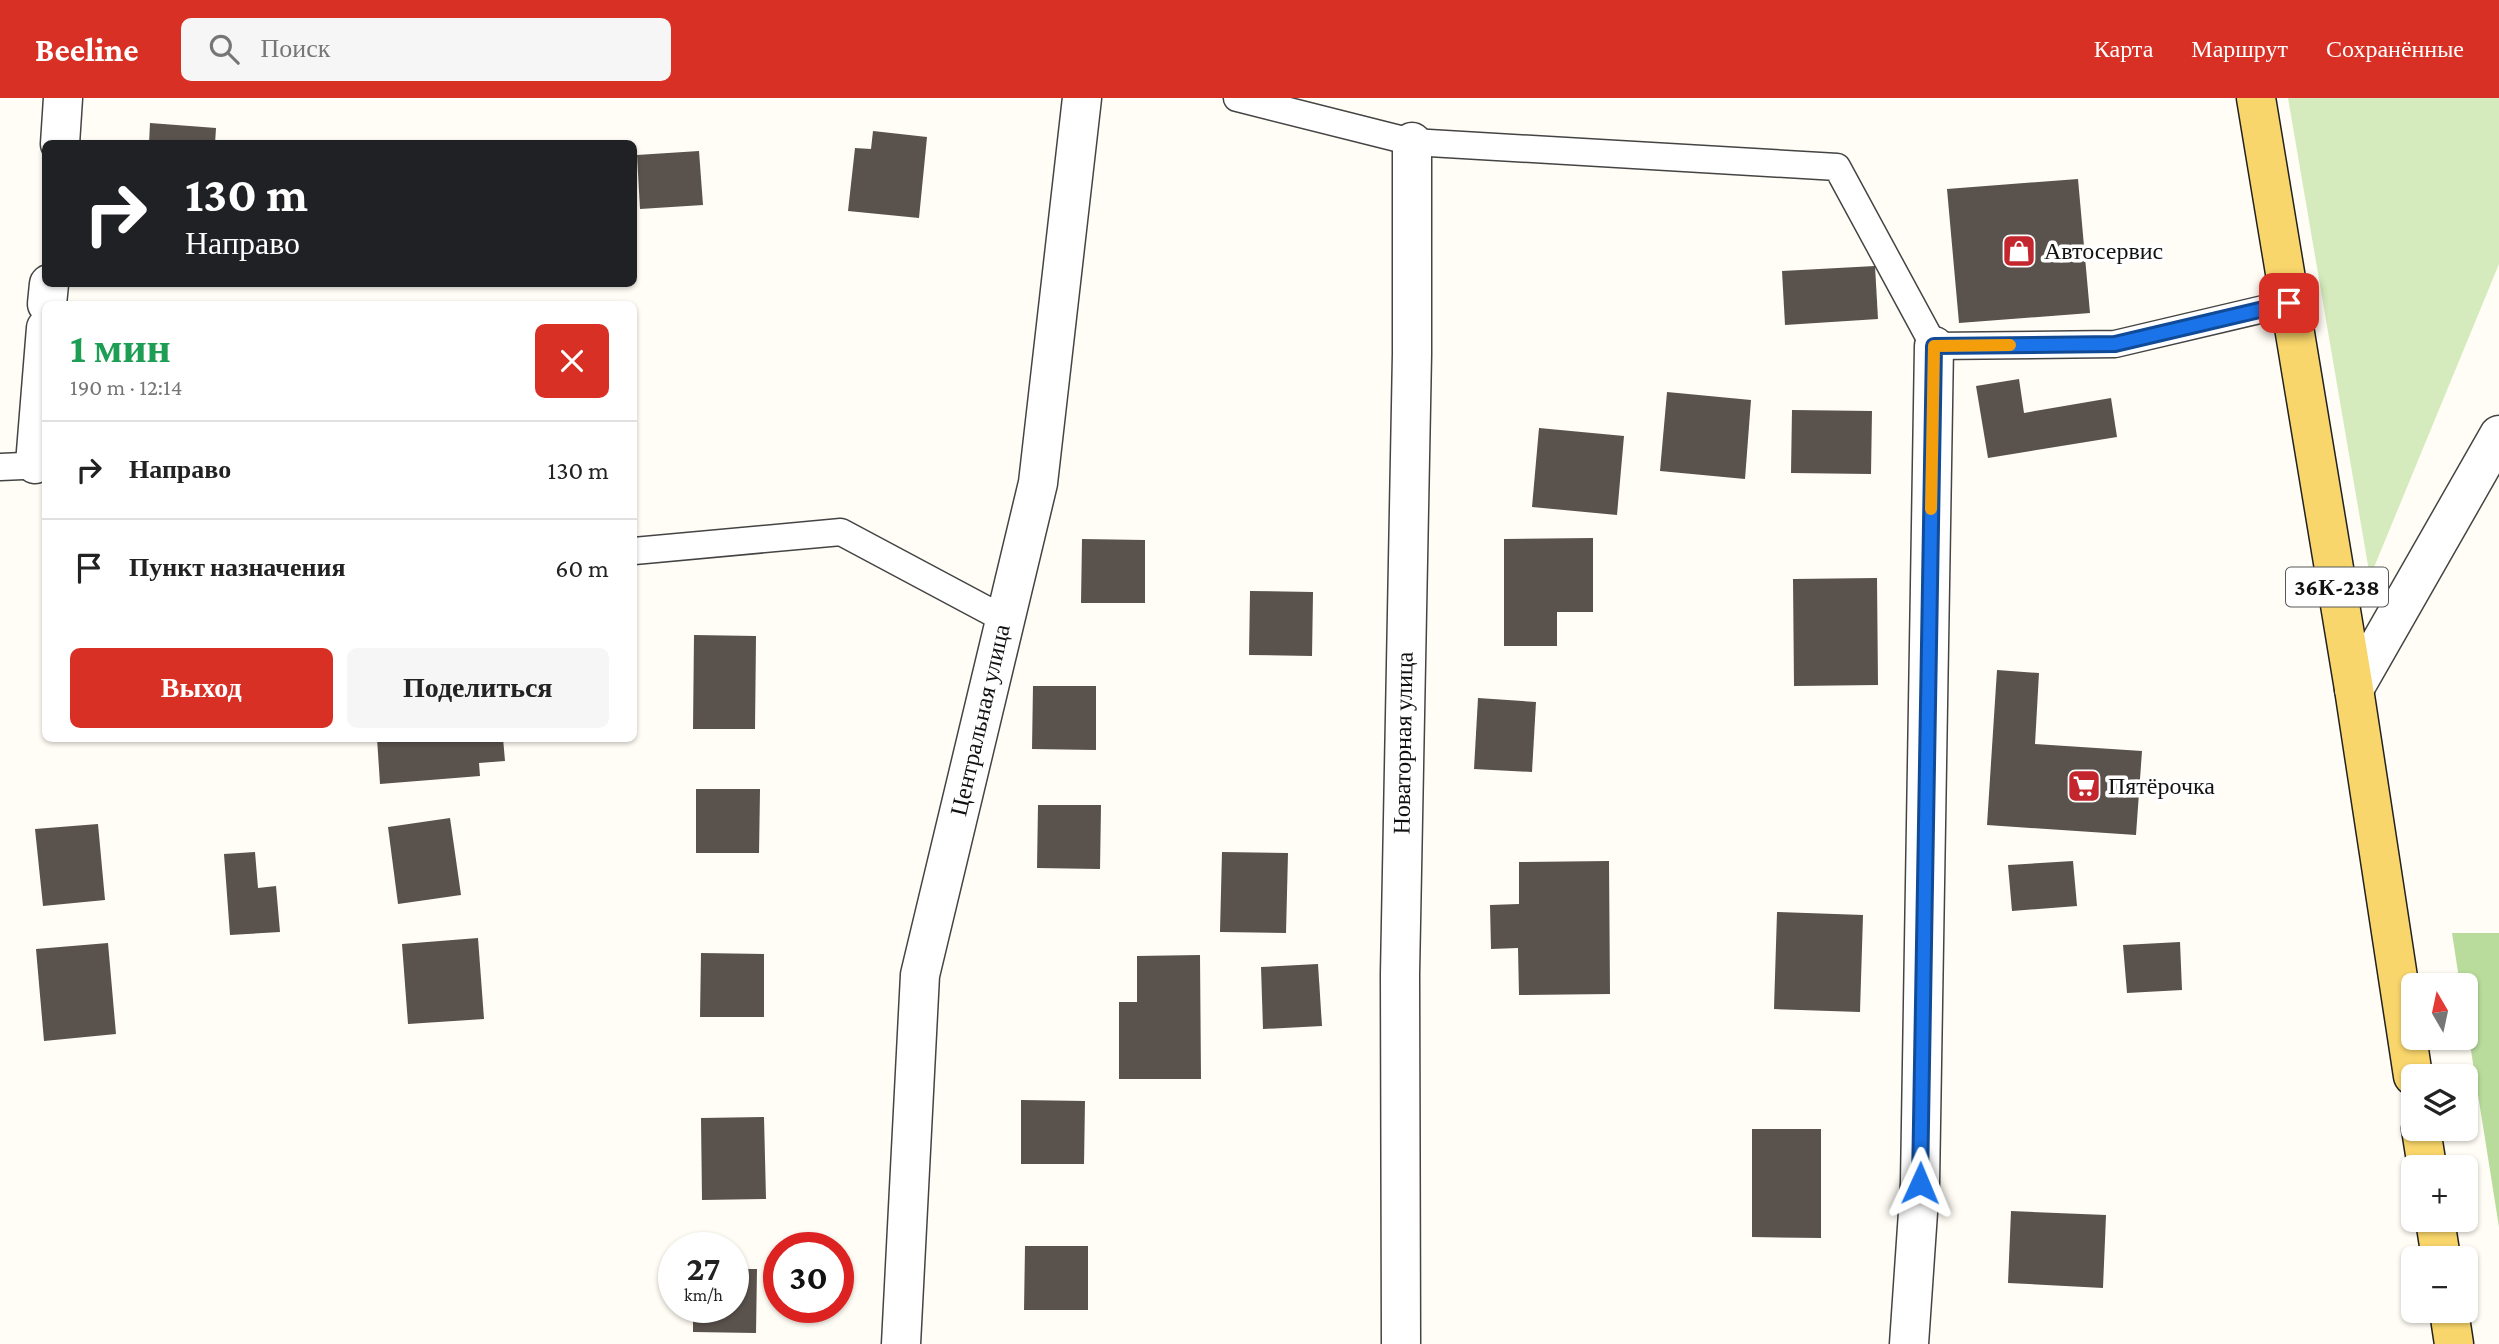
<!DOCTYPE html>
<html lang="ru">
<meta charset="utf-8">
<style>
:root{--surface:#fff;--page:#f6f6f6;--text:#222;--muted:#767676;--line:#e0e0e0;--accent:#d93025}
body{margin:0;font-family:"Crimson Pro",serif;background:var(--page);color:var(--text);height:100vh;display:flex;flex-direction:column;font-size:26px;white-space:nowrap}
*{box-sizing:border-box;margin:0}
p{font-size:23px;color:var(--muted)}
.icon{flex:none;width:38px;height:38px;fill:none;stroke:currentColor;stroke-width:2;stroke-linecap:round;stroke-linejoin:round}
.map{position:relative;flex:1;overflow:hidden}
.panel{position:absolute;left:42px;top:203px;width:595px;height:441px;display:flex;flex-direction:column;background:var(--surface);border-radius:10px;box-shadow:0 2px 5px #0004}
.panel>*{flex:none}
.banner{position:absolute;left:42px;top:42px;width:595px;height:147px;border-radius:10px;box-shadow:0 2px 5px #0004;background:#202124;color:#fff;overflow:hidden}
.needle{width:46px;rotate:351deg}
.controls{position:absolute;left:2401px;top:875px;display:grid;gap:14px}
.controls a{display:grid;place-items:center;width:77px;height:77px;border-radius:10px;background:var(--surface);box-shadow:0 2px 5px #0004;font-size:35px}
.speed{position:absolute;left:658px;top:1134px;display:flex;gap:14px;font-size:35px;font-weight:700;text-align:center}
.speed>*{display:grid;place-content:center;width:91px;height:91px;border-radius:50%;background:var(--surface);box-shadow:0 2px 5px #0004;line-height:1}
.speed small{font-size:18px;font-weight:400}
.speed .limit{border:10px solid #d22;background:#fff;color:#111}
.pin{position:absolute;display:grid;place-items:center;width:60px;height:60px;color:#fff;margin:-30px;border-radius:14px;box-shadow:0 4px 10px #0006}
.me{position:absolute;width:77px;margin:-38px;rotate:1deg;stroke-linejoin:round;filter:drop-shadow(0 0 5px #0008)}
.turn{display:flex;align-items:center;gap:24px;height:147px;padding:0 28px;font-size:32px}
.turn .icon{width:91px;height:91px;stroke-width:2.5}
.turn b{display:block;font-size:49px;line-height:60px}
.round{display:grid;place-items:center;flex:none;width:74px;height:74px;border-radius:10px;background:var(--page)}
.head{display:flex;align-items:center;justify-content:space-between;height:119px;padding:0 28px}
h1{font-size:42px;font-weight:700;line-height:52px;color:#1e9e55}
.cta{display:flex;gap:14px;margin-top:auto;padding:14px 28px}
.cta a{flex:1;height:80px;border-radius:10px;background:var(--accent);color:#fff;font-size:28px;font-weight:700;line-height:80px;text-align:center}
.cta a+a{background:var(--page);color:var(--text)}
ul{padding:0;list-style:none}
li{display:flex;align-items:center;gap:21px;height:98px;padding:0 28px;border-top:2px solid var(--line)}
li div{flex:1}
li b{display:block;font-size:26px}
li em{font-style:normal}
header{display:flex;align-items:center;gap:42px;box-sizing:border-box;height:98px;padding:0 35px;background:var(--accent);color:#fff}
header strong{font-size:33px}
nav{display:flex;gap:38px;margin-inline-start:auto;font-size:24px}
.search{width:490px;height:63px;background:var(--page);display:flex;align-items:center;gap:18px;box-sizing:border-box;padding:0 24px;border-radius:10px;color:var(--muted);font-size:26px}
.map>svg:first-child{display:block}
.green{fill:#d5ebbd}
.forest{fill:#b9dc9c}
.building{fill:#5a524d}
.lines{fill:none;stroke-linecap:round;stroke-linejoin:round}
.service-casing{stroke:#444;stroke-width:29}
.minor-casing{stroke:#444;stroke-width:41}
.primary-casing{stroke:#222;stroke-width:41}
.service{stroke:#fff;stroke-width:26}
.minor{stroke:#fff;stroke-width:38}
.primary{stroke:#f9d66b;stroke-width:38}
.route-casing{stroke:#114b97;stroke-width:18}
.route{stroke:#1a73e8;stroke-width:12}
.slow{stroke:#f59e0b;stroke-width:12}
.labels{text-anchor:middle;stroke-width:7;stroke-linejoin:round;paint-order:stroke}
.shield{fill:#fff;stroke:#585858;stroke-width:2}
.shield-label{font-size:23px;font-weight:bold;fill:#111}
.poi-label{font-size:24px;fill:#111;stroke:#fff;text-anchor:start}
.street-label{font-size:24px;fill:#111;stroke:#fff}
</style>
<header>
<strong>Beeline</strong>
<div class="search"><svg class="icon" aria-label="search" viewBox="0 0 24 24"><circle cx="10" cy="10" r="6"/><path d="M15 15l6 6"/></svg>Поиск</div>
<nav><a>Карта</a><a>Маршрут</a><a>Сохранённые</a></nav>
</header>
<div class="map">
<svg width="2499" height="1246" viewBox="0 0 2499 1246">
<rect width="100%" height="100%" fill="#fffdf5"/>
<polygon class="green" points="2288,0 2499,0 2499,166 2370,479"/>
<polygon class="forest" points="2452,835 2499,835 2499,1129 2466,921 2466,887 2460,887"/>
<g class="building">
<polygon points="150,25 216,30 215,46 149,46"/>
<polygon points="873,33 927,39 919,120 848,113 855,50 871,51"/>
<polygon points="699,53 703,107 640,111 637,57"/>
<polygon points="2078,81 2090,215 1959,225 1947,91"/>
<polygon points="1875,168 1878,221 1785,227 1782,173"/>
<polygon points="2019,281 2024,315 2111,300 2117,339 1988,360 1976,288"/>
<polygon points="1667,294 1751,302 1745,381 1660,373"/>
<polygon points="1792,312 1872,313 1871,376 1791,375"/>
<polygon points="1539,330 1624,338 1617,417 1532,409"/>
<polygon points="1593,440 1593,514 1557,514 1557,548 1504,548 1504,441"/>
<polygon points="1082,441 1145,442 1145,505 1081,505"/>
<polygon points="1877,480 1878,587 1794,588 1793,481"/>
<polygon points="1250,493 1313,494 1312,558 1249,557"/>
<polygon points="694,537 756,538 755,631 693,631"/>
<polygon points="1997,572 2039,575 2035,646 2142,653 2136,737 1987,727"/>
<polygon points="1033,588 1096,588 1096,652 1032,651"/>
<polygon points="1478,600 1536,604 1532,674 1474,671"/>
<polygon points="377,640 503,640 505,663 479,665 480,678 380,686"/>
<polygon points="696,691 760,691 759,755 696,755"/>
<polygon points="1038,707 1101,707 1100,771 1037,770"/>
<polygon points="450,720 461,797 398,806 388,729"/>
<polygon points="98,726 105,802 43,808 35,731"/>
<polygon points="255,754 258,790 276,788 280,834 230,837 224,756"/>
<polygon points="1222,754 1288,755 1286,835 1220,834"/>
<polygon points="1609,763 1610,896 1519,897 1518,850 1491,851 1490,807 1519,806 1519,764"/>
<polygon points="2073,763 2077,808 2012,813 2008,767"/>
<polygon points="1777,814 1863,817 1860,914 1774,911"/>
<polygon points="478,840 484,921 408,926 402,846"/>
<polygon points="2180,844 2182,892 2127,895 2123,847"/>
<polygon points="108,845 116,936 44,943 36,851"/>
<polygon points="701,855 764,856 764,919 700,919"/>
<polygon points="1200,857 1201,981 1119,981 1119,904 1137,904 1137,858"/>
<polygon points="1318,866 1322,928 1263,931 1261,869"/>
<polygon points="1021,1002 1085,1003 1084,1066 1021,1066"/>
<polygon points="764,1019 766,1101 702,1102 701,1020"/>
<polygon points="1752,1031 1821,1031 1821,1140 1752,1139"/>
<polygon points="2011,1113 2106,1117 2103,1190 2008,1185"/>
<polygon points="1025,1148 1088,1148 1088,1212 1024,1212"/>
<polygon points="733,1171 757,1171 756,1235 693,1234 693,1209 733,1209"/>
</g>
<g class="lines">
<defs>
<g id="service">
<polyline points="1237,0 1412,44 1837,69 1934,248 2115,246 2289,205"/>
<polyline points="0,369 46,367"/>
<polyline points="634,453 841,434 1004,521"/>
</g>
<g id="minor">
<polyline points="60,46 63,0"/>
<polyline points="47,206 49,186"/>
<polyline points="35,366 46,230"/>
<polyline points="2354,591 2499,337"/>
<polyline points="901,1246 920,877 1038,385 1082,0"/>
<polyline points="1401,1246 1400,876 1412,256 1412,44"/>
<polyline points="1909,1246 1920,1085 1934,248"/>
</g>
<g id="primary">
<polyline points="2256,0 2354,591 2413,978"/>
<polyline points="2421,1031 2427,1069"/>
<polyline points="2435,1122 2441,1160"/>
<polyline points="2449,1213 2454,1246"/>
</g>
</defs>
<use href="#service" class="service-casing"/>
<use href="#minor" class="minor-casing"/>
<use href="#primary" class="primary-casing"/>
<use href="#service" class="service"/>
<use href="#minor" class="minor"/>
<use href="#primary" class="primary"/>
</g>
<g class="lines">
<defs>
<polyline id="route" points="1920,1085 1934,248 2115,246 2289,205"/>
</defs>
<use href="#route" class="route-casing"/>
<use href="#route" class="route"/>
<polyline class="slow" points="1931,411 1934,248 2010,247"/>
</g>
<defs>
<symbol id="shop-square" viewBox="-11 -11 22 22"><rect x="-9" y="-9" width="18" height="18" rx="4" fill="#c4262e" stroke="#fff"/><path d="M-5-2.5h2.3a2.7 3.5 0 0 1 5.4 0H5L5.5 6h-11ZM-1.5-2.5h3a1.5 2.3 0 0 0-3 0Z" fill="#fff"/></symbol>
<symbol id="supermarket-square" viewBox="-11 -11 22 22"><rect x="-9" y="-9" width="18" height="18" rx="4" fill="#c4262e" stroke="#fff"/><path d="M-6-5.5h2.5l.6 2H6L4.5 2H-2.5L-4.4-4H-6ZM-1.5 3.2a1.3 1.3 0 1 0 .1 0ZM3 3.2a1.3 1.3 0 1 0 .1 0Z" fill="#fff"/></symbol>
</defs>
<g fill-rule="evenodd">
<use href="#shop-square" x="2000" y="134" width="38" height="38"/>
<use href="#supermarket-square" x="2065" y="669" width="38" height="38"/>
</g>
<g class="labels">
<rect class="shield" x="2286" y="469.5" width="102" height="39" rx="5"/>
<g class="shield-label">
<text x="2337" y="497">36К-238</text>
</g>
<g class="poi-label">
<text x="2044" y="161">Автосервис</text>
<text x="2108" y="696">Пятёрочка</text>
</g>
<g class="street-label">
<text transform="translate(980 622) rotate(-77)" y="8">Центральная улица</text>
<text transform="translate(1403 645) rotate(-89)" y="8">Новаторная улица</text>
</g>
</g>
</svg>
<div class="controls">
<a><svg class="needle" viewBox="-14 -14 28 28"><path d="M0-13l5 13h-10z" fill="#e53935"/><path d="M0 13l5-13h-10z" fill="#767676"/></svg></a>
<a><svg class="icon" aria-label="layers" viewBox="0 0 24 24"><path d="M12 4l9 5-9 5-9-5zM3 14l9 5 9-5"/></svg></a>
<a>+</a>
<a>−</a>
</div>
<div class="speed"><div>27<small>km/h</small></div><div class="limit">30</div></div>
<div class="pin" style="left:2289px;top:205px;background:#d93025"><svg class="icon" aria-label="arrive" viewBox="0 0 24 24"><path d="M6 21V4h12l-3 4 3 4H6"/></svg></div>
<svg class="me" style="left:1920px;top:1085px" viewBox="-20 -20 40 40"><path d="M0-17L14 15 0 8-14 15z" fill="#1a73e8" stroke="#fff" stroke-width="4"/></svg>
<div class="banner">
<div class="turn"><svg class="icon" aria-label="right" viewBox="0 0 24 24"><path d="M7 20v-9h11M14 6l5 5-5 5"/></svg><div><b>130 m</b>Направо</div></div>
</div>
<section class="panel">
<div class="head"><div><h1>1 мин</h1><p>190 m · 12:14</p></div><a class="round" style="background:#d93025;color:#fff"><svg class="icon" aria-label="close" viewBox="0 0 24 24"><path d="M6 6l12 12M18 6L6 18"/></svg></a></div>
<ul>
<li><svg class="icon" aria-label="right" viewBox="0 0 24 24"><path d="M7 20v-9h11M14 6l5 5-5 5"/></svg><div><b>Направо</b></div><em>130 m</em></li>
<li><svg class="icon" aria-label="arrive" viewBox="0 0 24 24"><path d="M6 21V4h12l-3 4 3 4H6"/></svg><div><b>Пункт назначения</b></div><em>60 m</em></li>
</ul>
<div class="cta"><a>Выход</a><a>Поделиться</a></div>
</section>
</div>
